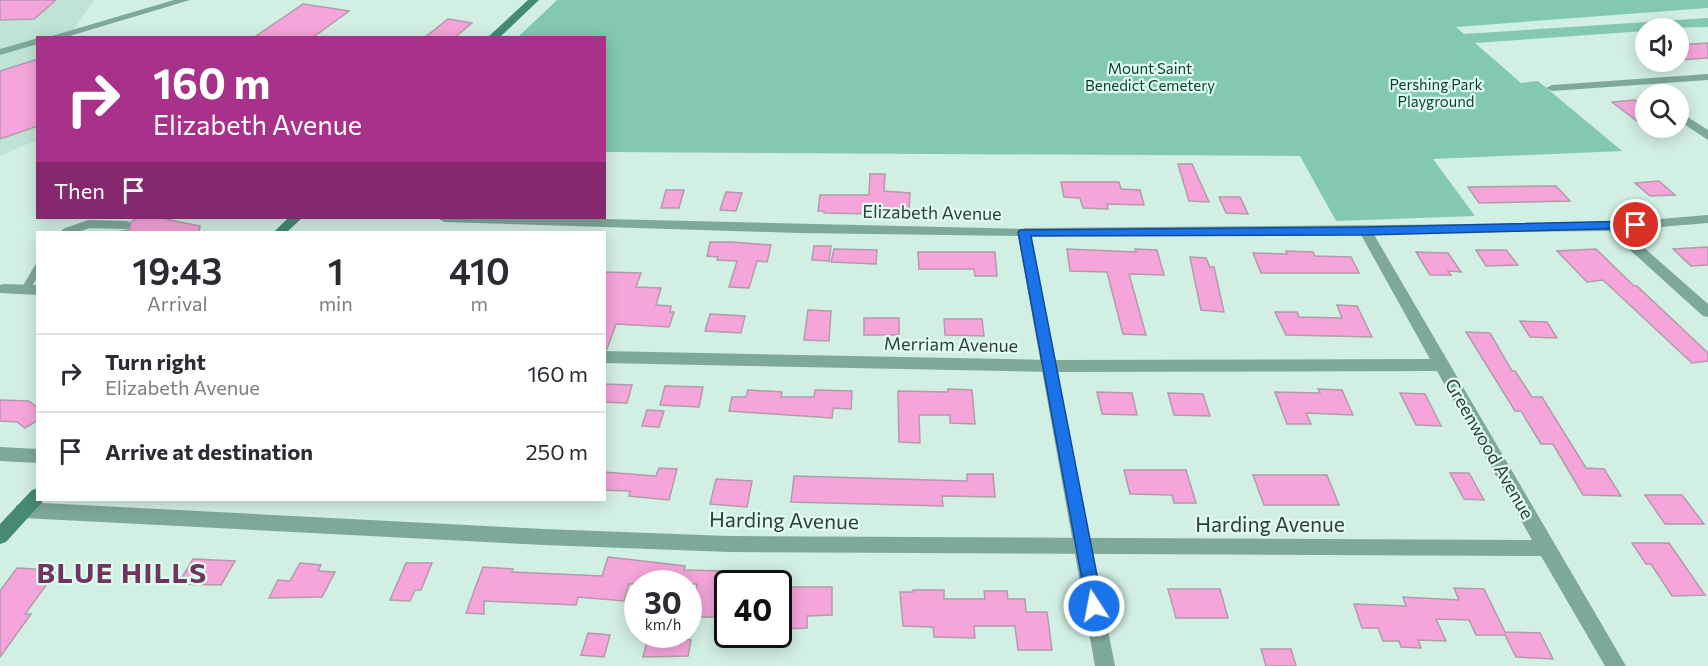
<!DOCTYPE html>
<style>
:root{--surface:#fff;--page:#f2f2f3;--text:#2b2b33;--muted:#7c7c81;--line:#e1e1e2}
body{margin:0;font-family:Commissioner,sans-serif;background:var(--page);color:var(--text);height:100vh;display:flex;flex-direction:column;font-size:22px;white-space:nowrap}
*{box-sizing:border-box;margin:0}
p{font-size:20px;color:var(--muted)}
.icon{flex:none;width:33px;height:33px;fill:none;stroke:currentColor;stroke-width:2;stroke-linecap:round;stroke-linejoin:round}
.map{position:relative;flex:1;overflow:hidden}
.details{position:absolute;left:36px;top:231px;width:570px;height:270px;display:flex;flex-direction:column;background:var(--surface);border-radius:0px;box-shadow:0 3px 15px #0003}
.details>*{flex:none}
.hud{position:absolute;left:36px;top:36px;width:570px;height:183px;border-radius:0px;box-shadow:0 3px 15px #0003;background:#a83289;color:#fff;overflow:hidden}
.fabs{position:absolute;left:1635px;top:18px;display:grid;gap:12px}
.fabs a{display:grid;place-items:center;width:54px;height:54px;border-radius:50%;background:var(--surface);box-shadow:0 3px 15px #0003;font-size:30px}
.speed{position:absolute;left:624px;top:570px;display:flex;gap:12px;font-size:30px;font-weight:700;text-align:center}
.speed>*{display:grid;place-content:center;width:78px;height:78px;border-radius:50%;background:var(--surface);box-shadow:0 3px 15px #0003;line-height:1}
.speed small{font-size:15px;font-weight:400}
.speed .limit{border:3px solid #111;border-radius:9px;background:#fff;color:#111}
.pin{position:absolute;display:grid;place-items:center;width:51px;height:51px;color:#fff;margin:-26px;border:3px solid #fff;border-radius:50%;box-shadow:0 2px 6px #0007}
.me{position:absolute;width:66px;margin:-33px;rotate:349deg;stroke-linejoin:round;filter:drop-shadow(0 0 4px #0008)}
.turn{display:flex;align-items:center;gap:21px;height:126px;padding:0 18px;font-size:27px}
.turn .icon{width:78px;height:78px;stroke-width:2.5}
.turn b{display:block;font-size:42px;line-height:51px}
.then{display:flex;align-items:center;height:57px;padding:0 18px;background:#0003;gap:12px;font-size:22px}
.eta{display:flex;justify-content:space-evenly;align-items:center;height:102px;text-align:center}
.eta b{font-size:36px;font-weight:600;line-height:42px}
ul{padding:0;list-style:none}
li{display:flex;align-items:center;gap:18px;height:78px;padding:0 18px;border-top:2px solid var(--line)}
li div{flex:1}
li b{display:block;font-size:22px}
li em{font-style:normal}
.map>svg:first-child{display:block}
.built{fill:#bfe4d6}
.green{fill:#83c9b0}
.building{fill:#f5a5da;stroke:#b29baa;stroke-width:1.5}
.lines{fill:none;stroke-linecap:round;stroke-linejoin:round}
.service{stroke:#7ea999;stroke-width:8}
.minor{fill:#7ea999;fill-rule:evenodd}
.tertiary{fill:#7ea999;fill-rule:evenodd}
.secondary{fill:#468a74;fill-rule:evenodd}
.route{fill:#1a73e8;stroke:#114b97;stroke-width:1.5}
.labels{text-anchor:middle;stroke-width:4.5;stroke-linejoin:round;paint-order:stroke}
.far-park-label{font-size:15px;fill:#083c2e;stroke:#dffcf1}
.street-label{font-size:18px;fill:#313c38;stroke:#dffcf1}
.near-street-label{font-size:21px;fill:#313c38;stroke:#dffcf1}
.near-district-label{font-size:28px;font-weight:bold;letter-spacing:1.5px;fill:#70355e;stroke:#dffcf1}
</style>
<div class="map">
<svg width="1708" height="666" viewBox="0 0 1708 666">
<rect width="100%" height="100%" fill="#d2efe3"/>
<polygon class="built" points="0,0 94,0 68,37 38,38 37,140 0,156"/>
<polygon class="green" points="557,0 1708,0 1708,8 1456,27 1464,34 1708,18 1708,27 1646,28 1645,31 1475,43 1521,83 1538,81 1622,151 1433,159 1475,216 1336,221 1300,156 605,152 604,38 517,38"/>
<g class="building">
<polygon points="0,0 56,0 34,19 0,20"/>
<polygon points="303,4 349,11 312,38 253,38"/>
<polygon points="448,19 472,23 454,38 424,38"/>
<polygon points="1708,43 1708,58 1678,60 1678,45"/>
<polygon points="38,59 38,126 0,139 0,71"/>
<polygon points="1635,100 1646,108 1646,128 1612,102"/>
<polygon points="1178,164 1192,164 1209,202 1189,201"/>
<polygon points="870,174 885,174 884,191 910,193 909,210 879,208 879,211 873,211 873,214 824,213 824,211 818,211 820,195 869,195"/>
<polygon points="1659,181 1675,195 1650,196 1635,183"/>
<polygon points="1061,182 1119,182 1121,189 1140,190 1144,205 1107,204 1108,209 1083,208 1080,198 1064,197"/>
<polygon points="1556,186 1570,201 1479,203 1468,187"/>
<polygon points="666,190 684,190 679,208 661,208"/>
<polygon points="726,192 742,193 736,211 720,210"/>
<polygon points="1219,197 1240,197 1248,214 1226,213"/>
<polygon points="137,218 160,218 200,226 199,232 117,232 129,230 131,222"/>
<polygon points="710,242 731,242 771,245 767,262 757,261 749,288 729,287 737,261 717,260 718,257 707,256"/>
<polygon points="814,246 831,246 829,261 812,260"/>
<polygon points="1708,247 1708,265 1691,266 1673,249"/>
<polygon points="834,249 877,250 876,264 831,262"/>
<polygon points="1067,249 1136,252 1135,249 1157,250 1164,275 1129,274 1146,335 1123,334 1107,272 1070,271"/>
<polygon points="1596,249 1634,286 1637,286 1708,353 1708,361 1692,363 1603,280 1587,282 1557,251"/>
<polygon points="1476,250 1506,250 1518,265 1486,266"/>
<polygon points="1286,251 1313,252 1315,256 1351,257 1359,273 1261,273 1253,253 1287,254"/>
<polygon points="918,252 995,252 997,276 975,276 974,269 919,269"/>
<polygon points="1416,252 1448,253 1461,272 1448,271 1451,275 1430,275"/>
<polygon points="1190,257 1206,258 1210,267 1214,267 1224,312 1201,310"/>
<polygon points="604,272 641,273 636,287 661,288 656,305 671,306 670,312 674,312 669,327 616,324 607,349 604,349"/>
<polygon points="1337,305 1357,306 1372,337 1286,335 1275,312 1297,312 1299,317 1342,318"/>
<polygon points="808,310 831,311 829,341 804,340"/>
<polygon points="710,314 745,316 741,333 705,331"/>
<rect x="864" y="318" width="35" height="17"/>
<polygon points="944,319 982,319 984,336 945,335"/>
<polygon points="1520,321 1547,322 1557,338 1530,337"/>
<polygon points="1466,332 1490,333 1512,371 1515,371 1532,397 1542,397 1586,468 1604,469 1621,496 1583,495 1553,444 1541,444 1521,411 1515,411"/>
<polygon points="604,384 632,385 627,403 604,402"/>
<polygon points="665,386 703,387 699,407 660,405"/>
<polygon points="948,389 972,390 975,424 950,423 950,415 919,415 920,443 899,442 898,391 948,392"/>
<polygon points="1318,389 1342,390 1353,415 1306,413 1311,424 1287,424 1275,392 1320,393"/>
<polygon points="748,390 782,392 781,397 814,397 815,390 852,391 851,409 833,408 832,418 729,411 732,397 746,397"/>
<polygon points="1097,392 1132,393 1137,415 1102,414"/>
<polygon points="1168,393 1203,394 1210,416 1174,415"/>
<polygon points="1400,393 1425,394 1441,426 1416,425"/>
<polygon points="0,400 29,401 38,408 38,420 25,428 17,422 0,421"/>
<polygon points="647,410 664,411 659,427 642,426"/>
<polygon points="659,468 677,469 669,500 629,496 630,491 604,490 604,472 656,476"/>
<polygon points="1124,470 1186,470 1196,503 1174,503 1172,495 1130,494"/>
<polygon points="1450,473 1469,473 1484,500 1464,499"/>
<polygon points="967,474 993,474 995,497 942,496 943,506 791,502 794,476 967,481"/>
<polygon points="1253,475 1327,475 1339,505 1264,505"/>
<polygon points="716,479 752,481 747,507 710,504"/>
<polygon points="1645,495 1682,495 1704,524 1665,524"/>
<polygon points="1632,543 1669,543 1705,595 1672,596 1651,564 1646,564"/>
<polygon points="608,557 685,566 684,570 728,571 719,617 692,617 697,584 629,584 624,601 578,597 576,605 484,601 484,614 466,613 483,567 513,569 512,572 602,576"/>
<polygon points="193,559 235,561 221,585 178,584"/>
<polygon points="300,563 321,565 318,571 335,572 322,597 269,598 278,580 290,581"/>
<polygon points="406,563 432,563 421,590 415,590 410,601 390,600"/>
<polygon points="17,568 50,570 48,572 55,573 25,614 31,614 0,657 0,591"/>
<polygon points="782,587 832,587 832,615 807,616 807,628 782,629"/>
<polygon points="1454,588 1484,589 1505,632 1540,633 1553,659 1516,657 1505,635 1476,635 1469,620 1436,619 1446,641 1418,640 1421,648 1401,647 1399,641 1383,641 1378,628 1362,628 1354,604 1406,606 1403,597 1459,600"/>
<polygon points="1168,589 1220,589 1228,618 1176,618"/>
<polygon points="913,590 944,590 944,599 985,599 984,591 1007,591 1008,599 1025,599 1026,612 1047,612 1052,650 1018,650 1015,626 974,626 975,638 934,637 933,627 903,626 900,592 913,592"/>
<polygon points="588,633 610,635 604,657 581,655"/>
<polygon points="648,637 691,640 688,656 643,657"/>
<polygon points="1261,649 1291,649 1296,666 1266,666"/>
</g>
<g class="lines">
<g class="service">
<polyline points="66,232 89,224 126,225"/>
<polyline points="25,290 38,268"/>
</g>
<g class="minor">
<polygon points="174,0 190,0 63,38 45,38"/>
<polygon points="38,38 38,44 0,55 0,49"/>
<polygon points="1708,74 1708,80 1552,91 1546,88 1552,85"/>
<polygon points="1678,111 1708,130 1708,140 1678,120"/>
<polygon points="1708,215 1708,223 1624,230 1708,304 1708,317 1703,316 1609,231 1373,233 1626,666 1605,666 1541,556 729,552 544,545 23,518 17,515 14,510 17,505 23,502 544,529 729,536 1532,540 1437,371 1050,372 604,363 604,351 1050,360 1430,359 1360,233 1024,236 1017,232 1024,228 1612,223"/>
<polygon points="3,284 38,285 38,295 0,293 0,285"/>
<polygon points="0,447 38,449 38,463 0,461"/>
</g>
<polygon class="tertiary" points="437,218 564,218 1029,229 1115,666 1095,666 1018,236 799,233 444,222"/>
<g class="secondary">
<polygon points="528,0 539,0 499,38 487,38"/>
<polygon points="288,218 302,218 287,232 274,232"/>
<polygon points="38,488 38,500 44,500 6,542 0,544 0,524 32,490"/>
</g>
</g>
<polygon class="route" points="1636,221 1641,222 1641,228 1365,235 1031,236 1103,606 1100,612 1094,615 1088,612 1018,232 1020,230 1365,227"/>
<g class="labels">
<g class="far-park-label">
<text x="1150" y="74">Mount Saint<tspan x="1150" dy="17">Benedict Cemetery</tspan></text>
<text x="1436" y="90">Pershing Park<tspan x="1436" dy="17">Playground</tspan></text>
</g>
<g class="street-label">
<text transform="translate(932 213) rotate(1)" y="6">Elizabeth Avenue</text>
<text transform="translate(951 345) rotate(1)" y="6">Merriam Avenue</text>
<text transform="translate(1489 449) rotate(60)" y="6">Greenwood Avenue</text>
</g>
<g class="near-street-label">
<text transform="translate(784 521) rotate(1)" y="7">Harding Avenue</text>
<text x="1270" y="532">Harding Avenue</text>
</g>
<g class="near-district-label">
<text x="122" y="583">BLUE HILLS</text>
</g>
</g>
</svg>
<div class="fabs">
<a><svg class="icon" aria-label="sound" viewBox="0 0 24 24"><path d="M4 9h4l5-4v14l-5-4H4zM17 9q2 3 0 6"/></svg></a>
<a><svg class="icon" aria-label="search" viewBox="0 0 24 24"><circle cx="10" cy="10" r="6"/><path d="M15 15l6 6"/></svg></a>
</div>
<div class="speed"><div>30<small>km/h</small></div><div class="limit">40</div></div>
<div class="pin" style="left:1636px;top:225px;background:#d93025"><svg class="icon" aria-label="arrive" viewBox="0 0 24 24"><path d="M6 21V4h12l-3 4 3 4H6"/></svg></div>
<svg class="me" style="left:1094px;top:606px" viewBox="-20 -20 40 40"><circle r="17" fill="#1a73e8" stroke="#fff" stroke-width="3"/><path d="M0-11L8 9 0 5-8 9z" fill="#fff"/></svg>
<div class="hud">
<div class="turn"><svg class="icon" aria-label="right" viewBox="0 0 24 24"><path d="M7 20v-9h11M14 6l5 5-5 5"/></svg><div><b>160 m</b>Elizabeth Avenue</div></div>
<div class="then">Then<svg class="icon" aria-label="arrive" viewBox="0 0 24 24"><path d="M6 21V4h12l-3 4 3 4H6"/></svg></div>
</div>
<section class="details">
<div class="eta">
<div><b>19:43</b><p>Arrival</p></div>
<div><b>1</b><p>min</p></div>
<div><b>410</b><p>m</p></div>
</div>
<ul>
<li><svg class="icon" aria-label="right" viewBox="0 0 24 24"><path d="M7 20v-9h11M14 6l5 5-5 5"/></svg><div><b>Turn right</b><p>Elizabeth Avenue</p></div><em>160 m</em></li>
<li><svg class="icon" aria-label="arrive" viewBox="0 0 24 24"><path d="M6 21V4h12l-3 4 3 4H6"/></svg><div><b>Arrive at destination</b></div><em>250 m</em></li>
</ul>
</section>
</div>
